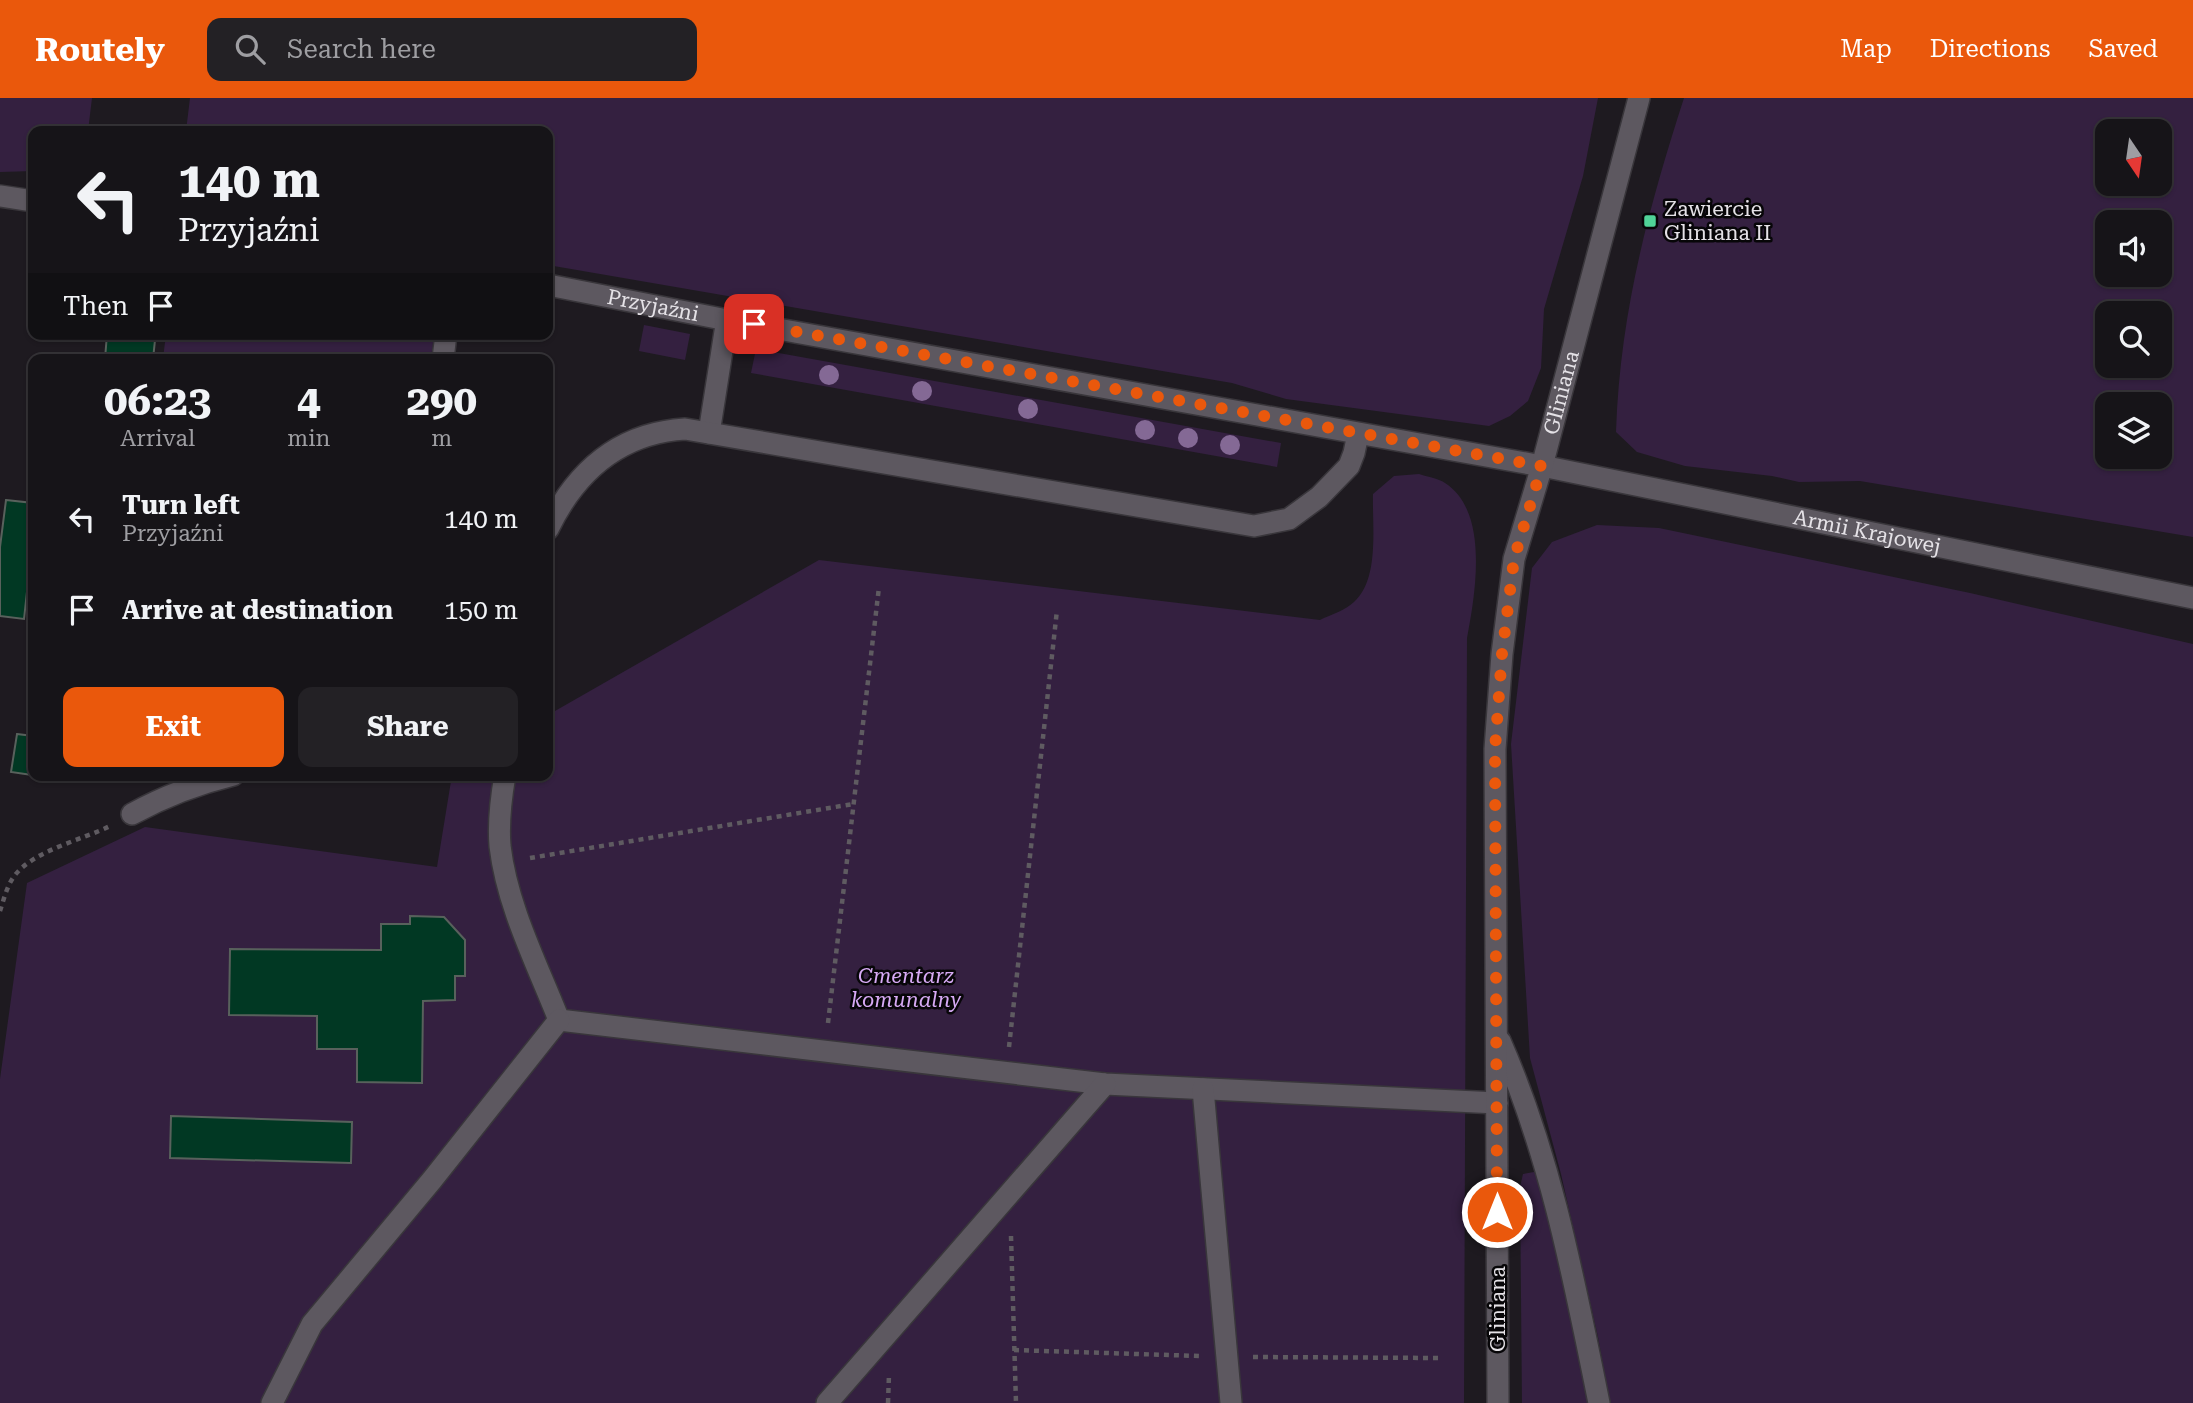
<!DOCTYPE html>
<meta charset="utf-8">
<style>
:root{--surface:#161418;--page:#232125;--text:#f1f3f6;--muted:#9e9ea2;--line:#353337;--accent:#ea580c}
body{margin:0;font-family:"Roboto Serif",serif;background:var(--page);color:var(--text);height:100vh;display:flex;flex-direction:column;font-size:26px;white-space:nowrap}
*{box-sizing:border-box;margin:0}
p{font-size:23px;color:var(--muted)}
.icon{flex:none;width:38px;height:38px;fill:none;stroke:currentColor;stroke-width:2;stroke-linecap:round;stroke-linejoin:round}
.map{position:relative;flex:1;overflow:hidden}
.details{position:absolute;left:28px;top:256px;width:525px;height:427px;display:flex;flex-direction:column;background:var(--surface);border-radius:14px;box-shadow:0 2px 5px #0004,0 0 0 2px var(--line)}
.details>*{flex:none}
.hud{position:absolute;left:28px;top:28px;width:525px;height:214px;border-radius:14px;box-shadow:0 2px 5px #0004,0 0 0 2px var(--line);background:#161418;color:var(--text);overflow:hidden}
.needle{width:46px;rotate:167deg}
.buttons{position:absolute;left:2095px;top:21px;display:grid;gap:14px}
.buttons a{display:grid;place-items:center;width:77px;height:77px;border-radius:14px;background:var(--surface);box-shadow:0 2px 5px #0004,0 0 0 2px var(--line);font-size:35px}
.pin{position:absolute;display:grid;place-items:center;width:60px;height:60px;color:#fff;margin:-30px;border-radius:14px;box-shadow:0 4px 10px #0006}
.me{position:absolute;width:77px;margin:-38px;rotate:0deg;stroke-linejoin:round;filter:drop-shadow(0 0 5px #0008)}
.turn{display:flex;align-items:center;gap:24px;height:147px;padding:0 35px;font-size:32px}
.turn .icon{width:91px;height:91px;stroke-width:2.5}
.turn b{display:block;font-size:49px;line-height:60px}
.then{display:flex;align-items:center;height:66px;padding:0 35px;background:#0003;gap:14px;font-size:26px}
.eta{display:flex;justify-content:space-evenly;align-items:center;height:119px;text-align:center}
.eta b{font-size:42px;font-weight:700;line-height:49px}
.primary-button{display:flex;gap:14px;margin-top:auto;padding:14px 35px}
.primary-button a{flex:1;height:80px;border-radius:14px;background:var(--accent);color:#fff;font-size:28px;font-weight:700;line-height:80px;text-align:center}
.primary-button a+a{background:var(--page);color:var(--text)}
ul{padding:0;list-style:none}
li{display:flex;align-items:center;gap:21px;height:91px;padding:0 35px}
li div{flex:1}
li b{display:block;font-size:26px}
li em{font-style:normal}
header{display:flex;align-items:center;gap:42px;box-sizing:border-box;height:98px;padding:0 35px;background:var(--accent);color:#fff}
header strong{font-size:33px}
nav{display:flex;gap:38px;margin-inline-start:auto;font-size:24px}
.search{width:490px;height:63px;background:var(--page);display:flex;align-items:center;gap:18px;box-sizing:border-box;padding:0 24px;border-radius:14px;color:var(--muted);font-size:26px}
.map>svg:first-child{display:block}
.green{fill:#342040;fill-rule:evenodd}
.building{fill:#013823;stroke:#58615c;stroke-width:2}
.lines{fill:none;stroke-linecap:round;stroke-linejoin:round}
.minor-casing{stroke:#39363b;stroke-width:24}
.path{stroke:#5f5b61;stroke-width:4.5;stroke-dasharray:5 5;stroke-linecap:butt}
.minor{stroke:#5d5860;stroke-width:21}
.tree{fill:#846995}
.route{stroke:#ea580c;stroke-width:12;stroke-dasharray:0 21.6}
.poi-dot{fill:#50d398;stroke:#070608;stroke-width:2.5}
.labels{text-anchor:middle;stroke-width:5;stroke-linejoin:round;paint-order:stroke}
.poi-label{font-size:21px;fill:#e5e2e7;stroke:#070608;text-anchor:start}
.street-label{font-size:21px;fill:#e5e2e7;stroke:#070608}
.park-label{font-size:21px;font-style:italic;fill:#d7aaf5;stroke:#070608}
</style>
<header>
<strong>Routely</strong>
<div class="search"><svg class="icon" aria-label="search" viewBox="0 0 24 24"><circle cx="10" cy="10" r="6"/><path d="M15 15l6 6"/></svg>Search here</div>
<nav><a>Map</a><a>Directions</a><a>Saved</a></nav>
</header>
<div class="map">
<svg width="2193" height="1305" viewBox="0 0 2193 1305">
<rect width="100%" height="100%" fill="#1e1a20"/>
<g class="green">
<polygon points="0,0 92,0 88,33 33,33 33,73 0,74"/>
<polygon points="190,0 1598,0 1583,78 1544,211 1541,270 1528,303 1510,318 1489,328 1286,301 1232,285 548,167 548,33 186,33"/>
<path d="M1684,0H2193V439L1860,383L1799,384L1772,378L1685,368L1637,354L1616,334C1620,215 1648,112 1684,0ZM2107,33H2160V86H2107ZM2107,124H2160V177H2107ZM2107,215H2160V268H2107ZM2107,306H2160V359H2107Z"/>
<polygon points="644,227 690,236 685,262 639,253"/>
<polygon points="166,236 434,236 431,261 163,261"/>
<polygon points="756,251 1281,345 1277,369 751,275"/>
<path d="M1419,376C1427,379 1438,380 1445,385C1490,414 1475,497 1467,540L1464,1305H0V981L27,785L145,729L437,769L452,677H548V617L819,462L1320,522C1330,517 1346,512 1354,504C1380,481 1372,427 1373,396L1394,378Z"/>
<polygon points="1597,427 1659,430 1970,495 2193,546 2193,1305 1610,1305 1598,1239 1561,1076 1530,960 1511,646 1532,470 1552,444"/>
<polygon points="1534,1074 1546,1095 1589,1305 1522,1305 1520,1089 1523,1076"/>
</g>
<g class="building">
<polygon points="107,236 155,242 153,261 105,261"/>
<polygon points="6,402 33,405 33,439 24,521 0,518 0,449"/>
<polygon points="17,636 33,638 33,677 46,677 46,679 11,674"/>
<polygon points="410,818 444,819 465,842 465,878 455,878 455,902 423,903 422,985 357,984 357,951 317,951 317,918 229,917 230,851 381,852 381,826 410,826"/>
<polygon points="171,1018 352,1024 351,1065 170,1060"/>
</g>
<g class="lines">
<defs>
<g id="minor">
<polyline points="0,98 33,103"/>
<path id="s1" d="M548,187L722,221L1542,368L2193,500"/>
<polyline points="443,261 446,236"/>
<polyline points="709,335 727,221"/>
<path d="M548,431C576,373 619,335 685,331L1254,428L1289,421L1319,399L1349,368L1354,355L1358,336"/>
<path d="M505,677C501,700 498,724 500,748C507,808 537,866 559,922L1105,986L1497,1005"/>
<path d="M132,716C165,698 196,686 233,677"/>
<path d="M1500,943C1551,1059 1574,1182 1599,1305"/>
<polyline points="1203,991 1231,1305"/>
<polyline points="272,1305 312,1226 432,1082 559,922"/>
<polyline points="827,1305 1105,986"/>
<path id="s2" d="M1498,1305L1495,651L1502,556L1514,461L1542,368L1639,0"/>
</g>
</defs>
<use href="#minor" class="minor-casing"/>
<g class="path">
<polyline points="530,760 853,706"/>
<path d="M0,813C4,801 7,787 15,777C35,752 82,742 110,728"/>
<polyline points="828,925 879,489"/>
<polyline points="1009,949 1057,512"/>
<polyline points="1011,1138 1016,1305"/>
<polyline points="1014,1252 1199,1258"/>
<polyline points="1253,1259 1440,1260"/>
<polyline points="888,1305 889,1276"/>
</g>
<use href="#minor" class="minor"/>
</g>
<g class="tree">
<circle cx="829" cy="277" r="10"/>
<circle cx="922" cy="293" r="10"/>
<circle cx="1028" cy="311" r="10"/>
<circle cx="1145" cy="332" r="10"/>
<circle cx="1188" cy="340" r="10"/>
<circle cx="1230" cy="347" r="10"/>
</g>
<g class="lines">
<polyline class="route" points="754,226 1542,368 1514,461 1502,556 1495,651 1497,1114"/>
</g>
<rect class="poi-dot" x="1643" y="116" width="14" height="14" rx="3.5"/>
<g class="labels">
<g class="poi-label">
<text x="1664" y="118">Zawiercie<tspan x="1664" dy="24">Gliniana II</tspan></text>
</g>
<g class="street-label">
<text dy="7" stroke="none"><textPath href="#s1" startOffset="107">Przyjaźni</textPath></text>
<text dy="7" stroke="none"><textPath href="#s2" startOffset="1018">Gliniana</textPath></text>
<text dy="7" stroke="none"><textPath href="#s1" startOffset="1342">Armii Krajowej</textPath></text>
<text transform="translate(1498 1211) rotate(-90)" y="7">Gliniana</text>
</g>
<g class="park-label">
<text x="906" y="885">Cmentarz<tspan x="906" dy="24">komunalny</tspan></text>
</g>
</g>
</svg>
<div class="buttons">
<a><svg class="needle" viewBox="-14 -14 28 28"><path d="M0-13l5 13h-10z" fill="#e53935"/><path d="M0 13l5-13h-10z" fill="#9e9ea2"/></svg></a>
<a><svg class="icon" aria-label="sound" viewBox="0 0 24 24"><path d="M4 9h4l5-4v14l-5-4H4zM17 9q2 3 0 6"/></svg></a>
<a><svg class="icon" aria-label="search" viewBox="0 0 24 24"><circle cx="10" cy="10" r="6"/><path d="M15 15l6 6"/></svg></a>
<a><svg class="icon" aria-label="layers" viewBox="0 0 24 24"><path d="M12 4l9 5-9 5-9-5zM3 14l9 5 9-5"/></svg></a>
</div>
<div class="pin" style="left:754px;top:226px;background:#d93025"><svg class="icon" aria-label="arrive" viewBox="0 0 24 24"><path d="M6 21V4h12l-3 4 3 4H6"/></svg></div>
<svg class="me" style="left:1497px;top:1114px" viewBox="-20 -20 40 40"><circle r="17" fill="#ea580c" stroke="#fff" stroke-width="3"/><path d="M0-11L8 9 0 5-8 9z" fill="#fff"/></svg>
<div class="hud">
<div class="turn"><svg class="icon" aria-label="left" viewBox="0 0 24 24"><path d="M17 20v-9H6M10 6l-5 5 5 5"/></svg><div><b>140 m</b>Przyjaźni</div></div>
<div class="then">Then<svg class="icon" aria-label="arrive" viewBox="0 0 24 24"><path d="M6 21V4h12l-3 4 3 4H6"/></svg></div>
</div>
<section class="details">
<div class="eta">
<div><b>06:23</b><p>Arrival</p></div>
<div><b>4</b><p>min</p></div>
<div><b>290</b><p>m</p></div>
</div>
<ul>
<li><svg class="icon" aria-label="left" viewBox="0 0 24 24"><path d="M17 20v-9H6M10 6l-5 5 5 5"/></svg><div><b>Turn left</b><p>Przyjaźni</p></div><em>140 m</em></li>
<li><svg class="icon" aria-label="arrive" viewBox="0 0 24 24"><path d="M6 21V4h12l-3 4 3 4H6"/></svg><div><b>Arrive at destination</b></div><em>150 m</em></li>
</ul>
<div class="primary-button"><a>Exit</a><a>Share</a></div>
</section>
</div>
